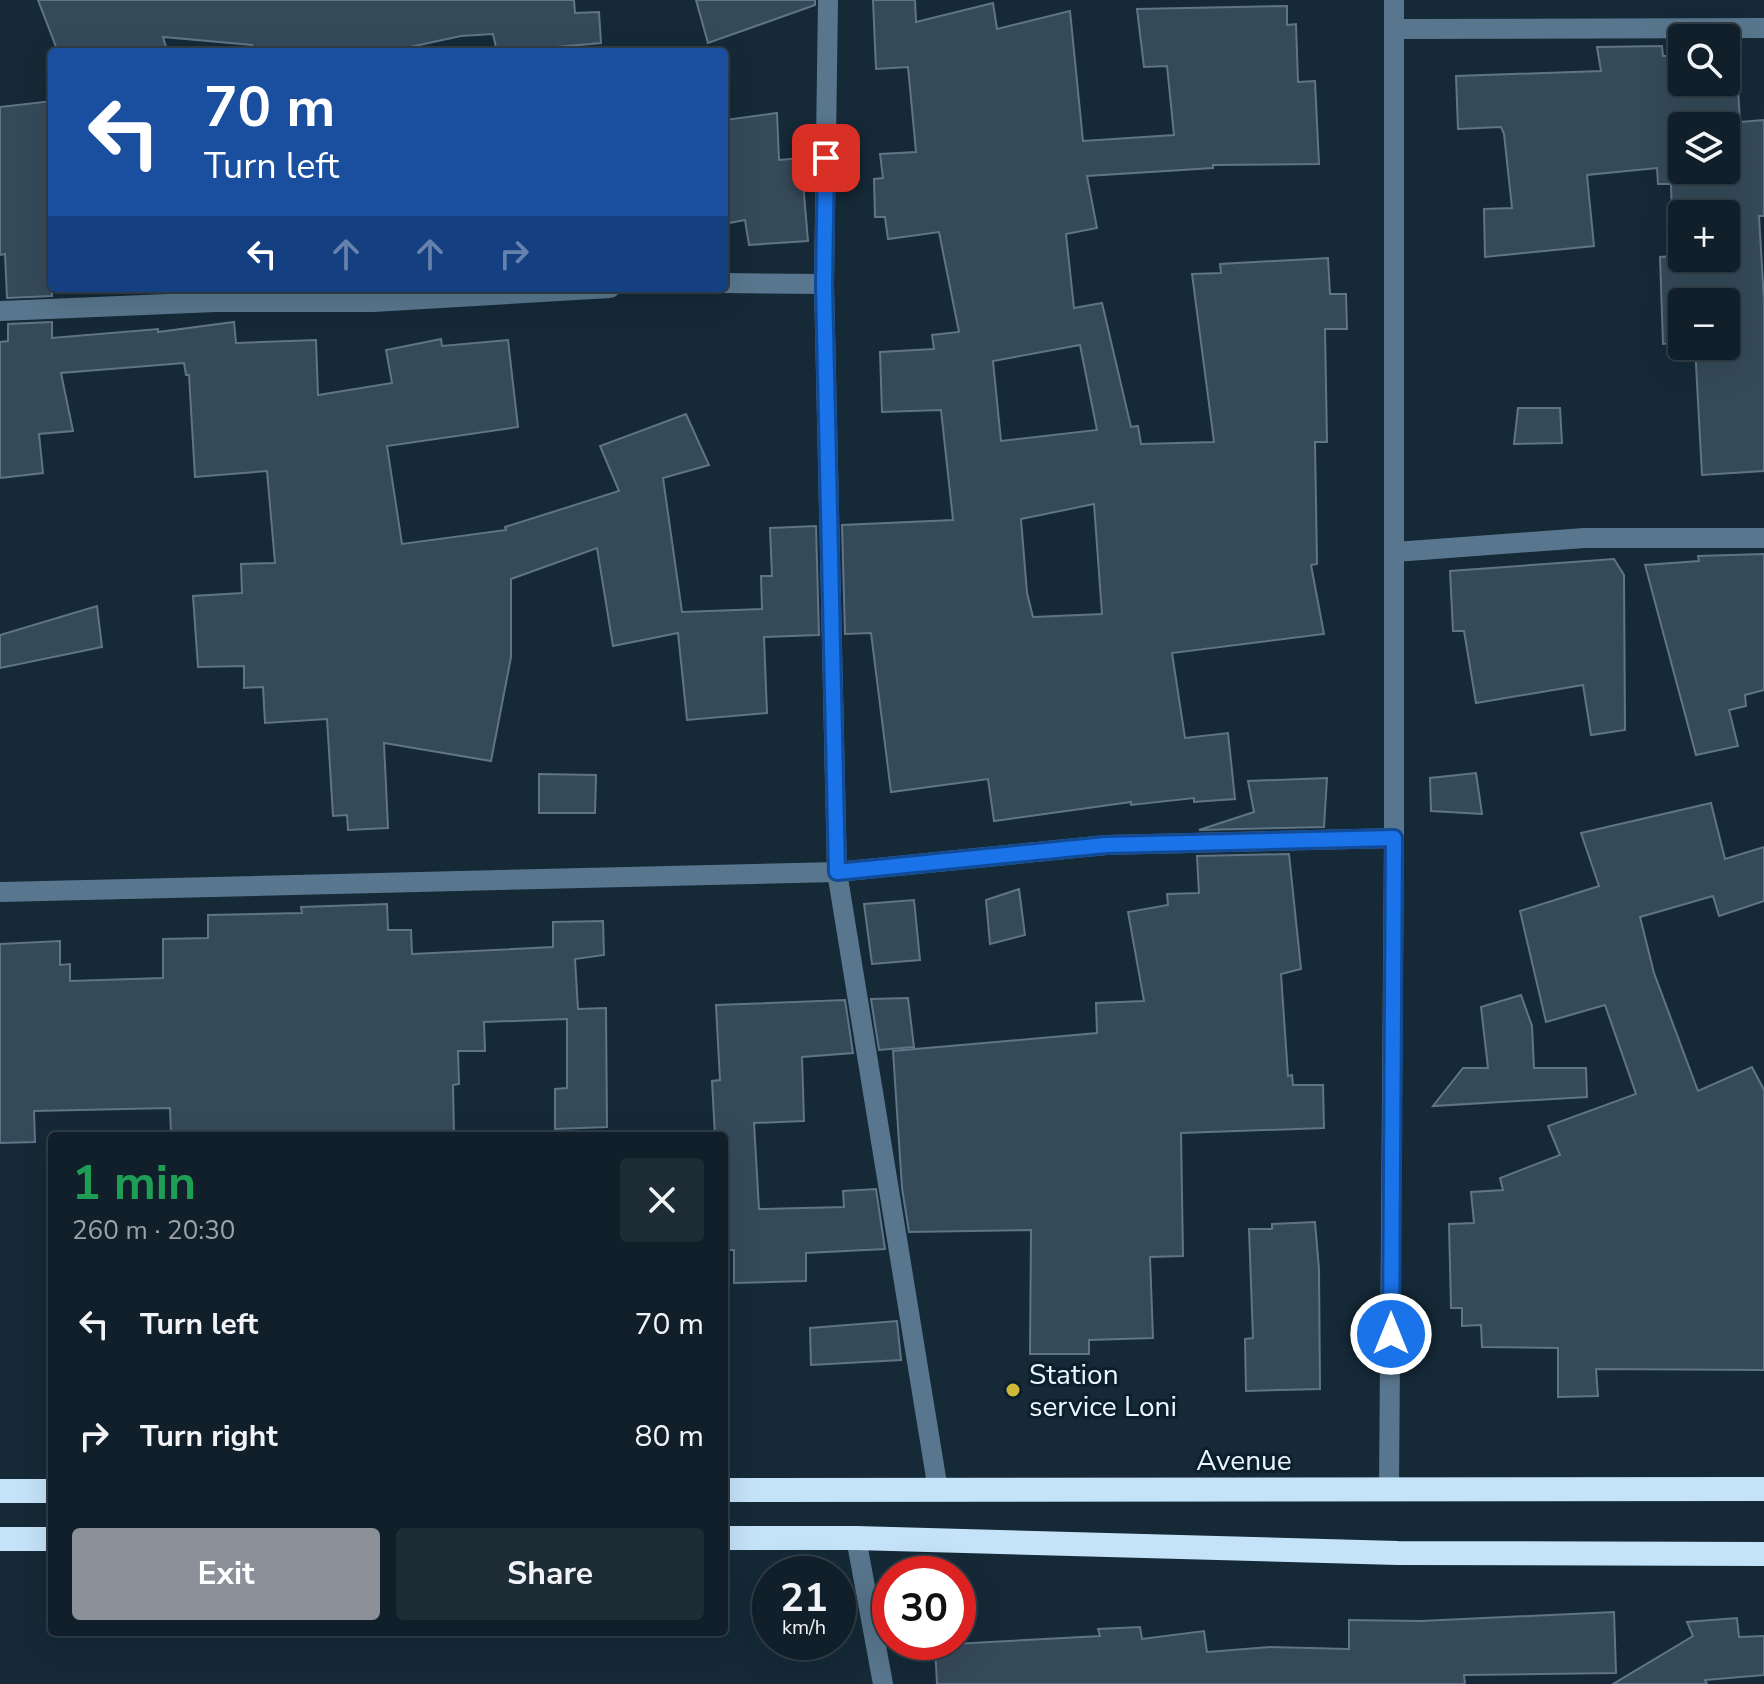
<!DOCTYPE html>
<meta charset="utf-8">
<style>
:root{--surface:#101f29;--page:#1e2c35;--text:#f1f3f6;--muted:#9ca2a8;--line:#303d46;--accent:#8c9099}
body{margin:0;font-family:"Nunito Sans",sans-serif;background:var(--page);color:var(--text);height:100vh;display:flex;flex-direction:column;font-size:30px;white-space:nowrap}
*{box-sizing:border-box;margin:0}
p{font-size:26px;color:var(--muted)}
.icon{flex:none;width:44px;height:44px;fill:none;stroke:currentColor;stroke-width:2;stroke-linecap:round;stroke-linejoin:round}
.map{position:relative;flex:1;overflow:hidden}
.panel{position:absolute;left:48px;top:1132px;width:680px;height:504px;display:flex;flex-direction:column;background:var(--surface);border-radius:8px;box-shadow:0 8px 32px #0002,0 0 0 2px var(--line)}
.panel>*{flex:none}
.hud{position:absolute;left:48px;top:48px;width:680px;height:244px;border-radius:8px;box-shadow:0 8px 32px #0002,0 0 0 2px var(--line);background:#1a4fa0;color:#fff;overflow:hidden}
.tools{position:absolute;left:1668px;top:24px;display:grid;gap:16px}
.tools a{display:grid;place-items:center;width:72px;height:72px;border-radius:8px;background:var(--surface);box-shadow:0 8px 32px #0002,0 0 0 2px var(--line);font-size:40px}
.speed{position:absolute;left:752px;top:1556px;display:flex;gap:16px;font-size:40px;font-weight:700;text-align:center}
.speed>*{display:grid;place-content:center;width:104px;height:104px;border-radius:50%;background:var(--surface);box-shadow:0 8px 32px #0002,0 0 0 2px var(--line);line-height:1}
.speed small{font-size:20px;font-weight:400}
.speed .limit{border:12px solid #d22;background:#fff;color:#111}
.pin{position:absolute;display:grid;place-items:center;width:68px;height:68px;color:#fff;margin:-34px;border-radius:16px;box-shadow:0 4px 12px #0006}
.me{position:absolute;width:88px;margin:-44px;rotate:0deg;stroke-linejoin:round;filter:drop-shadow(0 0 6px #0008)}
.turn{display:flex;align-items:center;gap:28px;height:168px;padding:0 24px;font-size:36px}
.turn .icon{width:104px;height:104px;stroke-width:2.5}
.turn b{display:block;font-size:56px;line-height:68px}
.lanes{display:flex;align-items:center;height:76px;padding:0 24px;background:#0003;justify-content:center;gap:40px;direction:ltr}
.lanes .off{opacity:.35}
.round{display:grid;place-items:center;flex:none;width:84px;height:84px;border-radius:8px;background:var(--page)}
.summary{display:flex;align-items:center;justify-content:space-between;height:136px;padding:0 24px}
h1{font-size:48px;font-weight:700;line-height:60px;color:#1e9e55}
.cta{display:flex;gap:16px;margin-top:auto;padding:16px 24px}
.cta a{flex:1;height:92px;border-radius:8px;background:var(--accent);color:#fff;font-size:32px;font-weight:700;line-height:92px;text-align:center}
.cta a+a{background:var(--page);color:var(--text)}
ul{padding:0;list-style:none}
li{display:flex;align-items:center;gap:24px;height:112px;padding:0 24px}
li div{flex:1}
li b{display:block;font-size:30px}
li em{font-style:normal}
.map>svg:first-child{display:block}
.building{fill:#354a59;stroke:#5f7586;stroke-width:2;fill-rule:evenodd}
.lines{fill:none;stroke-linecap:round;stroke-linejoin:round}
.minor{stroke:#58768d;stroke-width:20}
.highway{stroke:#c4e2f8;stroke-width:24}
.route-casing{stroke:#114b97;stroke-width:20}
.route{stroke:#1a73e8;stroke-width:14}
.poi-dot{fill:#ccb938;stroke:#0b1f2c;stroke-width:3}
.labels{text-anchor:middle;stroke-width:6;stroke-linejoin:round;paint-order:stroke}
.poi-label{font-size:28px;fill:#edf6fe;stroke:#0b1f2c;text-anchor:start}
.street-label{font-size:28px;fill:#edf6fe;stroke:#0b1f2c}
</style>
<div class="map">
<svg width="1764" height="1684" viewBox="0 0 1764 1684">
<rect width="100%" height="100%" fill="#152937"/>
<g class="building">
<polygon points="38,0 574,0 575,13 599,12 601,43 534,49 535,52 497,52 493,34 461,36 387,52 253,52 252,45 163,37 167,50 58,52"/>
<polygon points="696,0 815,0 815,5 708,43"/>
<path d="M873,0H915L916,22L993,3L997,29L1070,11L1083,141L1174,135L1167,66L1144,67L1137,9L1287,6V25L1296,24L1298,82L1315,81L1319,164L1213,165V168L1087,176L1097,228L1066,234L1074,308L1102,303L1131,427L1138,426L1141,444L1214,442L1192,274L1221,273L1220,264L1328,258L1330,294H1346L1347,329H1325L1327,442H1315L1317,564L1311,565L1324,634L1172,653L1185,738L1228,733L1235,799L1194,802V798L1131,805V802L994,821L988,779L891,792L871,633L845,634L842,525L953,520L941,410L882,412L880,352L934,349L932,335L959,332L939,232L888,239L885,217H875L874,179L883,178L880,154L916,152L908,67L876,69ZM1080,345L1097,430L1001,441L993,361ZM1094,504L1102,614L1033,617L1027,593L1021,519Z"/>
<path d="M1662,46L1663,56L1682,55V82H1706V89L1738,87L1740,122L1764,120V216H1759L1764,301V471L1702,475L1695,346H1726V302H1682V342L1663,344L1660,257L1673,256L1671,184H1658L1657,168L1587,175L1594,246L1485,257L1484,209L1512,208L1504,134L1501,127L1458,129L1456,76L1601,71L1597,47ZM1682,126H1726V170H1682ZM1682,214H1726V258H1682Z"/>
<polygon points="52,101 52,296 7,298 5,254 0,255 0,107"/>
<polygon points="777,113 779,160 801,158 808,241 749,245 745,220 724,224 724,156 729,156 725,120"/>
<polygon points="52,322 52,338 158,329 158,332 234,322 236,343 316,340 318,395 392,383 386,350 441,339 442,346 508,340 518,427 387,446 402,544 506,530 505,527 619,491 600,446 686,414 709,465 663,478 682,612 762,609 761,576 772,576 770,528 816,526 819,635 764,637 767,713 687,720 678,633 613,646 597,548 511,579 511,657 491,761 384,743 388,828 348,830 347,815 333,816 327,719 265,723 263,687 244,688 244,666 198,667 193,596 242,593 241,564 275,563 267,471 195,477 189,375 186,375 184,363 61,373 73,431 39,434 43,473 0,478 0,342 8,341 8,324"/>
<polygon points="1518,408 1560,408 1562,443 1514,444"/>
<polygon points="1764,554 1764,690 1745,695 1746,706 1729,710 1738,746 1696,755 1645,565 1699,561 1698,556"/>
<polygon points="1614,559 1624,575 1625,730 1591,735 1583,685 1476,703 1464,631 1453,631 1450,571"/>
<polygon points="97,606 102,647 0,668 0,635"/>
<polygon points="1476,773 1482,814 1431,811 1430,778"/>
<polygon points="539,774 596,775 595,813 539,813"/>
<polygon points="1327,778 1324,827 1199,830 1254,812 1248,781"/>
<polygon points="1711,803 1725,859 1764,847 1764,901 1719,916 1713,896 1640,917 1654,973 1698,1091 1752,1067 1764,1090 1764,1370 1596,1369 1598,1396 1558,1397 1558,1348 1482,1347 1481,1325 1462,1326 1462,1308 1451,1308 1449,1224 1474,1223 1471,1192 1503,1190 1500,1178 1560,1155 1548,1126 1636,1094 1605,1005 1546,1022 1520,911 1599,886 1581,833"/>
<polygon points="1289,854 1301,969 1281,974 1288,1076 1292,1075 1293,1085 1323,1085 1324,1128 1181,1133 1183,1256 1150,1257 1153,1338 1089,1340 1089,1354 1030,1354 1031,1230 909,1232 902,1188 893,1051 1097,1033 1096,1003 1144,1001 1128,912 1168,905 1167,894 1199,893 1197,856"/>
<polygon points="1019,889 1025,935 990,944 986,900"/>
<polygon points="914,900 920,960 872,964 864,904"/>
<polygon points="387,904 388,930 411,930 412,954 553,947 553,922 603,921 604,955 575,959 578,1009 606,1008 607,1127 555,1129 555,1089 567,1088 567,1019 484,1022 485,1051 458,1051 459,1084 453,1085 454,1136 171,1136 170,1108 34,1111 35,1142 0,1143 0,944 60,941 60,965 70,964 70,981 163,978 163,939 208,938 208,915 302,913 301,907"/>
<polygon points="1521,995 1532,1026 1534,1068 1586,1068 1587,1097 1433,1106 1463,1068 1488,1068 1481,1007"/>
<polygon points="908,998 914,1047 879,1050 871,999"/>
<polygon points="845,1000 853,1053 802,1057 804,1121 754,1123 759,1209 844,1207 843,1191 876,1189 885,1249 806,1253 806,1281 734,1283 734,1250 724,1250 724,1136 715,1136 712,1081 720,1080 716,1005"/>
<polygon points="1315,1222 1319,1269 1320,1389 1246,1391 1245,1339 1253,1338 1249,1229 1272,1229 1272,1224"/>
<polygon points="897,1321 901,1360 811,1365 810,1328"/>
<polygon points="1614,1612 1616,1673 1464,1675 1465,1684 937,1684 935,1645 1100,1636 1098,1629 1140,1627 1142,1639 1204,1631 1207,1652 1270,1647 1349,1649 1349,1620 1421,1621"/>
<polygon points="1737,1618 1739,1637 1764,1636 1764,1675 1705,1680 1707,1684 1613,1684 1693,1636 1687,1622"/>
</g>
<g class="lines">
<g class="minor">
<polyline points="828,0 824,284 837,872 938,1490"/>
<polyline points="1394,29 1764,28"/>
<polyline points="724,283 824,284"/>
<polyline points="0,311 216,302 373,302 610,288"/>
<polyline points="1395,552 1584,538 1764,538"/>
<polyline points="0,892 837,872 1106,845 1394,838"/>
<polyline points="1389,1489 1394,838 1394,0"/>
<polyline points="856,1538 883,1684"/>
</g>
<g class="highway">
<polyline points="724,1490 1764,1489"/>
<polyline points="0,1491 52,1491"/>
<polyline points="724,1538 856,1538 1398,1553 1764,1554"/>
<polyline points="0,1539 52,1539"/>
</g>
</g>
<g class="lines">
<defs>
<polyline id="route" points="826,158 824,284 837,872 1106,845 1394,838 1391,1334"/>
</defs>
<use href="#route" class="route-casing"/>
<use href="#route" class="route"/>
</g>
<circle class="poi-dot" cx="1013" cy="1390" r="8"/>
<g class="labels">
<g class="poi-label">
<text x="1029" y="1384">Station<tspan x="1029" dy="32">service Loni</tspan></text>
</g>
<g class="street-label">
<text x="1244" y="1470">Avenue</text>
</g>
</g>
</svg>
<div class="tools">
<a><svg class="icon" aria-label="search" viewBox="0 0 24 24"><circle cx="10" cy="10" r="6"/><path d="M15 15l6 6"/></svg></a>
<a><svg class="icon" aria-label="layers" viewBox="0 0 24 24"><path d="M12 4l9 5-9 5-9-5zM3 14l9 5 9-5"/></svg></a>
<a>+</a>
<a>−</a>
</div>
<div class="speed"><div>21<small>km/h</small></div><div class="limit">30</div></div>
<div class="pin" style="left:826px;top:158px;background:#d93025"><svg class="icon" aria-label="arrive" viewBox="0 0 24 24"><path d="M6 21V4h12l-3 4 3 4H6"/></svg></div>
<svg class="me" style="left:1391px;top:1334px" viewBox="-20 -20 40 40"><circle r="17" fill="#1a73e8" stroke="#fff" stroke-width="3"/><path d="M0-11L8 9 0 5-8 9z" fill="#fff"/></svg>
<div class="hud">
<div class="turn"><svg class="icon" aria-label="left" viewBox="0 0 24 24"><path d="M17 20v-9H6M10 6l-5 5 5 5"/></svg><div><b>70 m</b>Turn left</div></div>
<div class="lanes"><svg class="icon" aria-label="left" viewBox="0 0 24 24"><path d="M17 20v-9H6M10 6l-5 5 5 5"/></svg><svg class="icon off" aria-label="ahead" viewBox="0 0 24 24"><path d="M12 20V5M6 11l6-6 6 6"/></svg><svg class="icon off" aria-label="ahead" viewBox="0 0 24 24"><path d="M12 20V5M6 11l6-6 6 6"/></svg><svg class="icon off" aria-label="right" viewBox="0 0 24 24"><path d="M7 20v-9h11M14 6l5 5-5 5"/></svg></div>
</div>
<section class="panel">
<div class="summary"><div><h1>1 min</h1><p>260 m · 20:30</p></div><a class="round"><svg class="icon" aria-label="close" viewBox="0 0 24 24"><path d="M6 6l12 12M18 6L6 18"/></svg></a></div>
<ul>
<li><svg class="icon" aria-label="left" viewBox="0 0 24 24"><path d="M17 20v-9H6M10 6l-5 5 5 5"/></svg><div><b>Turn left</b></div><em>70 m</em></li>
<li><svg class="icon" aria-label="right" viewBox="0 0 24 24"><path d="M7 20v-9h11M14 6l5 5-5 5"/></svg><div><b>Turn right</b></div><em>80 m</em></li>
</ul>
<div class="cta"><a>Exit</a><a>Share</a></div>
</section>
</div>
